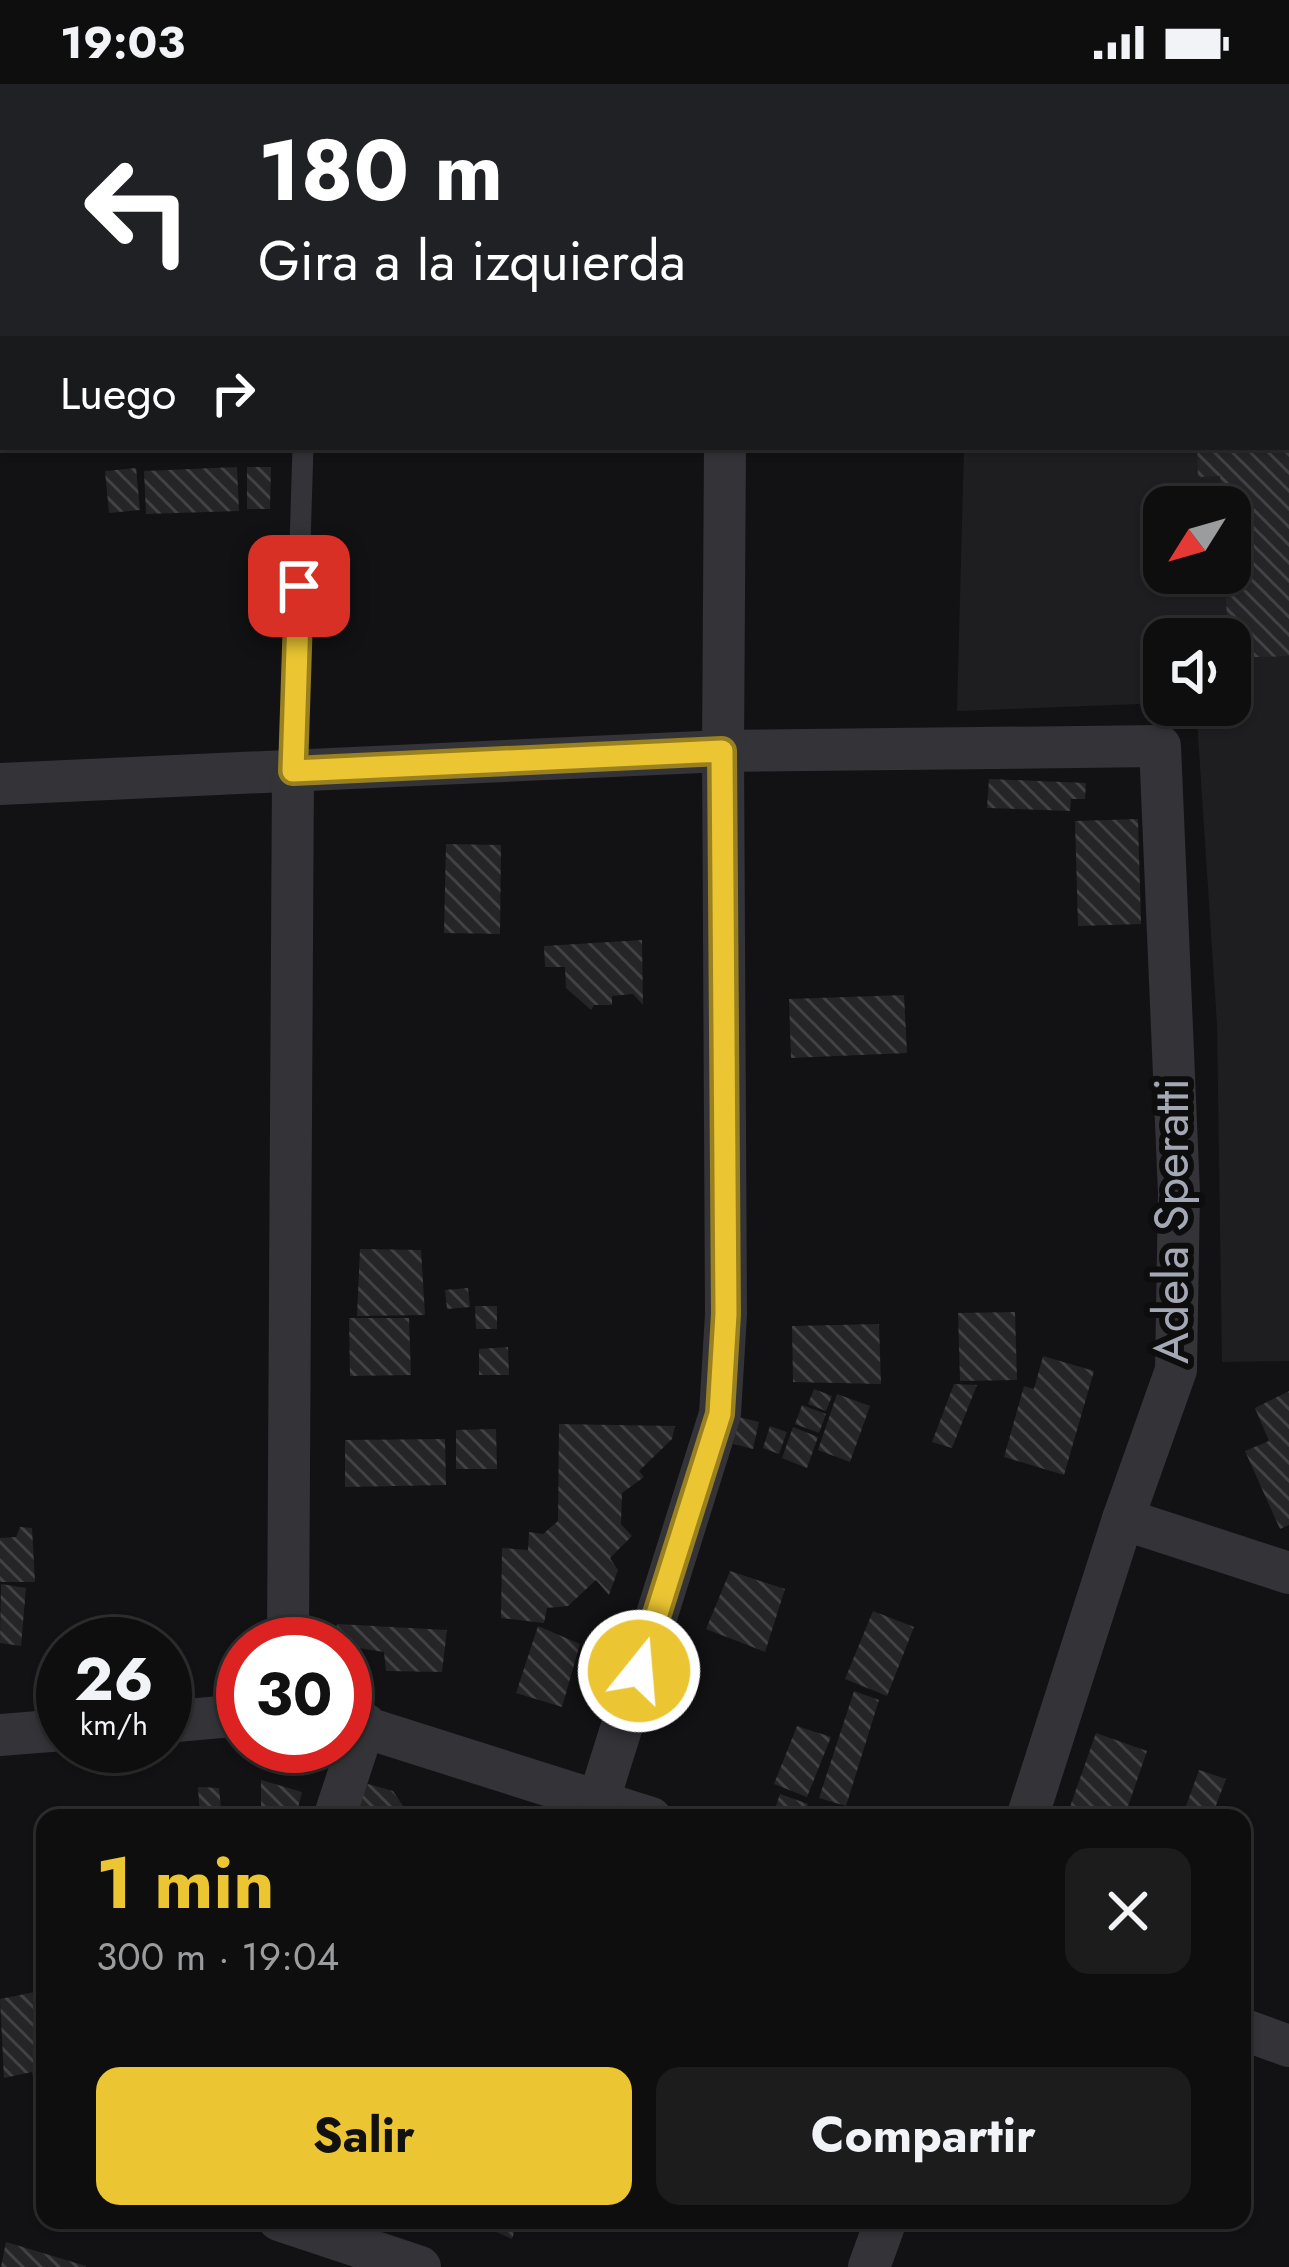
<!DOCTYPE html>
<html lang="es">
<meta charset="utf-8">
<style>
:root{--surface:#0e0e0f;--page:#1c1c1d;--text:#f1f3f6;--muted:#9b9c9e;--line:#2e2e2f;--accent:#ebc532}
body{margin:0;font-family:Jost,sans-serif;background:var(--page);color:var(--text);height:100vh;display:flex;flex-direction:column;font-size:45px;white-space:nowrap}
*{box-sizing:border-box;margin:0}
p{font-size:39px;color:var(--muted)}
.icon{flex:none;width:66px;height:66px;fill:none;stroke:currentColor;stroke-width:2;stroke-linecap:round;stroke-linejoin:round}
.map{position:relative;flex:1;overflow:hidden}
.drawer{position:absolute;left:36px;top:1725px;width:1215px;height:420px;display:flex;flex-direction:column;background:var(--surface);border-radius:24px;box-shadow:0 3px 9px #0004,0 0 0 3px var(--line)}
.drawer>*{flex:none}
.guide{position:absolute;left:0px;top:0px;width:1290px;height:366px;box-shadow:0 3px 9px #0004,0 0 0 3px var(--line);background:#202124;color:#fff;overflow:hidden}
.needle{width:78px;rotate:233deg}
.controls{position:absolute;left:1143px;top:402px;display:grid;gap:24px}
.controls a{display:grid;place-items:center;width:108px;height:108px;border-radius:24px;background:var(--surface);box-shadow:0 3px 9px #0004,0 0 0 3px var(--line);font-size:60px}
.speed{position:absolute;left:36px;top:1533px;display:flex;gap:24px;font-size:60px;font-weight:700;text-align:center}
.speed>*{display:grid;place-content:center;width:156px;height:156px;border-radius:50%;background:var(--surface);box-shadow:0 3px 9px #0004,0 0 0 3px var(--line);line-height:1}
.speed small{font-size:30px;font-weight:400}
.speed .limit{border:18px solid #d22;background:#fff;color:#111}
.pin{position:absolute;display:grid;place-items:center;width:102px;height:102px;color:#fff;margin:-51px;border-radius:24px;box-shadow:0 6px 18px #0006}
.me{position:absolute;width:132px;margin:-66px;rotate:17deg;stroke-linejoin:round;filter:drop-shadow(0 0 9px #0008)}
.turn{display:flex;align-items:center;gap:42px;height:252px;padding:0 60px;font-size:54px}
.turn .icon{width:156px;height:156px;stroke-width:2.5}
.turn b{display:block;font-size:84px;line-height:102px}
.then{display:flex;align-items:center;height:114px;padding:0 60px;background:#0003;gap:24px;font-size:45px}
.round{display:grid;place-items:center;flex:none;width:126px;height:126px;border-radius:24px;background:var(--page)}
.summary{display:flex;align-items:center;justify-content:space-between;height:204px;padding:0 60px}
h1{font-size:72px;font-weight:700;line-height:90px;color:var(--accent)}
.primary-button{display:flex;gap:24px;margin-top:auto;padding:24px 60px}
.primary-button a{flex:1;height:138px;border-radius:24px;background:var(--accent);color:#111;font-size:48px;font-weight:700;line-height:138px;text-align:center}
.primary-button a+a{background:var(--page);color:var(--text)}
.status{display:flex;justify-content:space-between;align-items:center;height:84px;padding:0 60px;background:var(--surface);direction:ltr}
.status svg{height:33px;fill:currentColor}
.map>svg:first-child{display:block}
.built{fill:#1e1e20;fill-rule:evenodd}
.building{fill:url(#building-back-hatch)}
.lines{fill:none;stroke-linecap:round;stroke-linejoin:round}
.lane{stroke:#333338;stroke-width:21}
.street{stroke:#333338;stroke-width:42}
.route-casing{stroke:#998020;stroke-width:30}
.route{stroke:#ebc532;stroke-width:21}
.labels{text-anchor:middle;stroke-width:12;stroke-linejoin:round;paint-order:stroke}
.street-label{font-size:48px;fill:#a4a7b4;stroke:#0d0d0e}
</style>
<div class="status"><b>19:03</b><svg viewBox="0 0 49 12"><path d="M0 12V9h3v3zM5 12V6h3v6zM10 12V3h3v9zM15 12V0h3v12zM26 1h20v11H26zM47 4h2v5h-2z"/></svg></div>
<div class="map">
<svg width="1289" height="2183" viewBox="0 0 1289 2183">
<defs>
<pattern id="building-back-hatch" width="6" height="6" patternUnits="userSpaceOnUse" patternTransform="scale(3)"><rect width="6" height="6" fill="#252527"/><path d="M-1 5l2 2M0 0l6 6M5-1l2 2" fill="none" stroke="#424244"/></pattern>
</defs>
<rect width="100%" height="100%" fill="#121214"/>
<path class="built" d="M989,0H1289V1277L1222,1278L1217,940L1196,621H1230V555H1164V619L957,627L964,363H1287V3H988ZM1164,423H1230V489H1164Z"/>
<g class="building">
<polygon points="1197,363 1289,363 1289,572 1230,574 1224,489 1230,489 1230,423 1222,423 1220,392 1198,393"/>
<polygon points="237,383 239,427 146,430 144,387"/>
<polygon points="247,383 271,383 270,425 247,425"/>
<polygon points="136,384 140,426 109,429 105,387"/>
<polygon points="989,695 1086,699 1085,715 1071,715 1070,727 987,724"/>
<polygon points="1138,735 1141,840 1078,842 1075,737"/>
<polygon points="446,760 501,761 500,850 444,849"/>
<polygon points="642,856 643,921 633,910 612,912 612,921 594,921 591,926 566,904 565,883 545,883 544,862"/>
<polygon points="904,911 907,969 791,974 789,915"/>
<polygon points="360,1165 421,1166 425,1231 357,1232"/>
<polygon points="468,1204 470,1223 447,1225 445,1206"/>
<polygon points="475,1222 497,1222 497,1245 476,1245"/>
<polygon points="1015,1228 1017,1296 960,1297 958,1229"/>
<polygon points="349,1234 409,1234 411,1291 350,1292"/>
<polygon points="879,1240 881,1300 793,1298 792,1242"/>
<polygon points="508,1263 509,1291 479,1291 479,1265"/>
<polygon points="1043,1272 1094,1287 1064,1391 1004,1373 1024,1302 1034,1305"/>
<polygon points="954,1300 977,1301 952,1364 932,1358"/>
<polygon points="814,1305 832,1312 826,1327 808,1320"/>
<polygon points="1289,1307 1289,1441 1280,1445 1245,1367 1269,1357 1255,1324"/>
<polygon points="837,1310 870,1322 850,1378 818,1366"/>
<polygon points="802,1321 826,1330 819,1349 795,1340"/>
<polygon points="739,1333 759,1338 753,1365 733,1360"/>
<polygon points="559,1340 675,1342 672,1355 639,1387 644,1393 622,1409 621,1440 632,1452 610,1474 618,1486 609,1511 596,1496 568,1522 547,1524 544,1539 501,1534 502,1464 528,1466 529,1448 543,1450 558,1437"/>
<polygon points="770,1342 787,1348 779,1370 763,1364"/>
<polygon points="793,1343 818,1353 807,1384 782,1374"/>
<polygon points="496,1345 497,1385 456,1385 456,1346"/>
<polygon points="445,1355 446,1401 345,1403 345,1356"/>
<polygon points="20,1443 32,1444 35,1498 0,1498 0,1454 16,1453"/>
<polygon points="730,1487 785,1505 765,1568 706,1545"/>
<polygon points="1,1500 26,1504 21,1562 0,1559"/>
<polygon points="873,1527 914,1543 887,1612 845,1595"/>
<polygon points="337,1540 447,1546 442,1588 386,1587 384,1568 334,1560"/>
<polygon points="538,1542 580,1560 562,1623 516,1609"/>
<polygon points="854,1607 879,1616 846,1722 819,1714"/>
<polygon points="797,1642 831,1653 807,1713 774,1700"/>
<polygon points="1096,1649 1147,1667 1124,1734 1066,1734"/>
<polygon points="1199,1686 1226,1695 1212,1732 1186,1722"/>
<polygon points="261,1696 302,1708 297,1728 281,1724 277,1734 261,1734"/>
<polygon points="368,1700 393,1707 411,1734 344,1734"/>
<polygon points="198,1703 219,1704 222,1734 200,1734"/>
<polygon points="780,1710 808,1720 803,1734 772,1734"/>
<polygon points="45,1906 45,2011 37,2013 32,1988 4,1994 0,1915"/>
<polygon points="469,2136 518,2136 512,2155"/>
<polygon points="6,2158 86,2182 86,2183 1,2183"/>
</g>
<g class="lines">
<polyline class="lane" points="293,687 303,363"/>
<g class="street">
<polyline points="0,700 723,667 1160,662 1179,1109 1176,1286 1123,1435 1027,1734"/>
<polyline points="1123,1435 1289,1489"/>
<polyline points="288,1560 293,687"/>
<polyline points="345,1637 651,1734"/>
<polyline points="165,1638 243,1631"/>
<polyline points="0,1651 63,1646"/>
<polyline points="599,1715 720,1330 726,1230 723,667 725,363"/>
<polyline points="334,1734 365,1640"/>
<polyline points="1242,1945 1289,1962"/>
<polyline points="279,2136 420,2183"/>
<polyline points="869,2183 886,2136"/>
</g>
</g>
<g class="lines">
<defs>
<polyline id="route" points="299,502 293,687 722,667 726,1230 720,1330 639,1587"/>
</defs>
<use href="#route" class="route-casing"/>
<use href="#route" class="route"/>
</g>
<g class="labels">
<g class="street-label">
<text transform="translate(1171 1137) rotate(-90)" y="17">Adela Speratti</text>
</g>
</g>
</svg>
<div class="controls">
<a><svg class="needle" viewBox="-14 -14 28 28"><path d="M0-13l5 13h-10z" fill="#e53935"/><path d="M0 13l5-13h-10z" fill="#9b9c9e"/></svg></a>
<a><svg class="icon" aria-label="sound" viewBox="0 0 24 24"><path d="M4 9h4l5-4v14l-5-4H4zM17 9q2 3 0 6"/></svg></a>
</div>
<div class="speed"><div>26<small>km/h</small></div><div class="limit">30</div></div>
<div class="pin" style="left:299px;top:502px;background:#d93025"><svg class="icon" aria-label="arrive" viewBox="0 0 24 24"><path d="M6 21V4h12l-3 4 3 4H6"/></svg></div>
<svg class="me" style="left:639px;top:1587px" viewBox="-20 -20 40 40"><circle r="17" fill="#ebc532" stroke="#fff" stroke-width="3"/><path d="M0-11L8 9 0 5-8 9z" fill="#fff"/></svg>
<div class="guide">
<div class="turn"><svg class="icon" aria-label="left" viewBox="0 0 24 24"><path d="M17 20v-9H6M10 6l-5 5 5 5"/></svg><div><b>180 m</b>Gira a la izquierda</div></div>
<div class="then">Luego<svg class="icon" aria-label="right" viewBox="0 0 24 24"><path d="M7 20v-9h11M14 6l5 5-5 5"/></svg></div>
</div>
<section class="drawer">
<div class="summary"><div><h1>1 min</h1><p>300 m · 19:04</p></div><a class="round"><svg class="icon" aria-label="close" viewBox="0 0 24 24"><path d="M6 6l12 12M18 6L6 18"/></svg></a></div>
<div class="primary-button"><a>Salir</a><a>Compartir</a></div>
</section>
</div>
